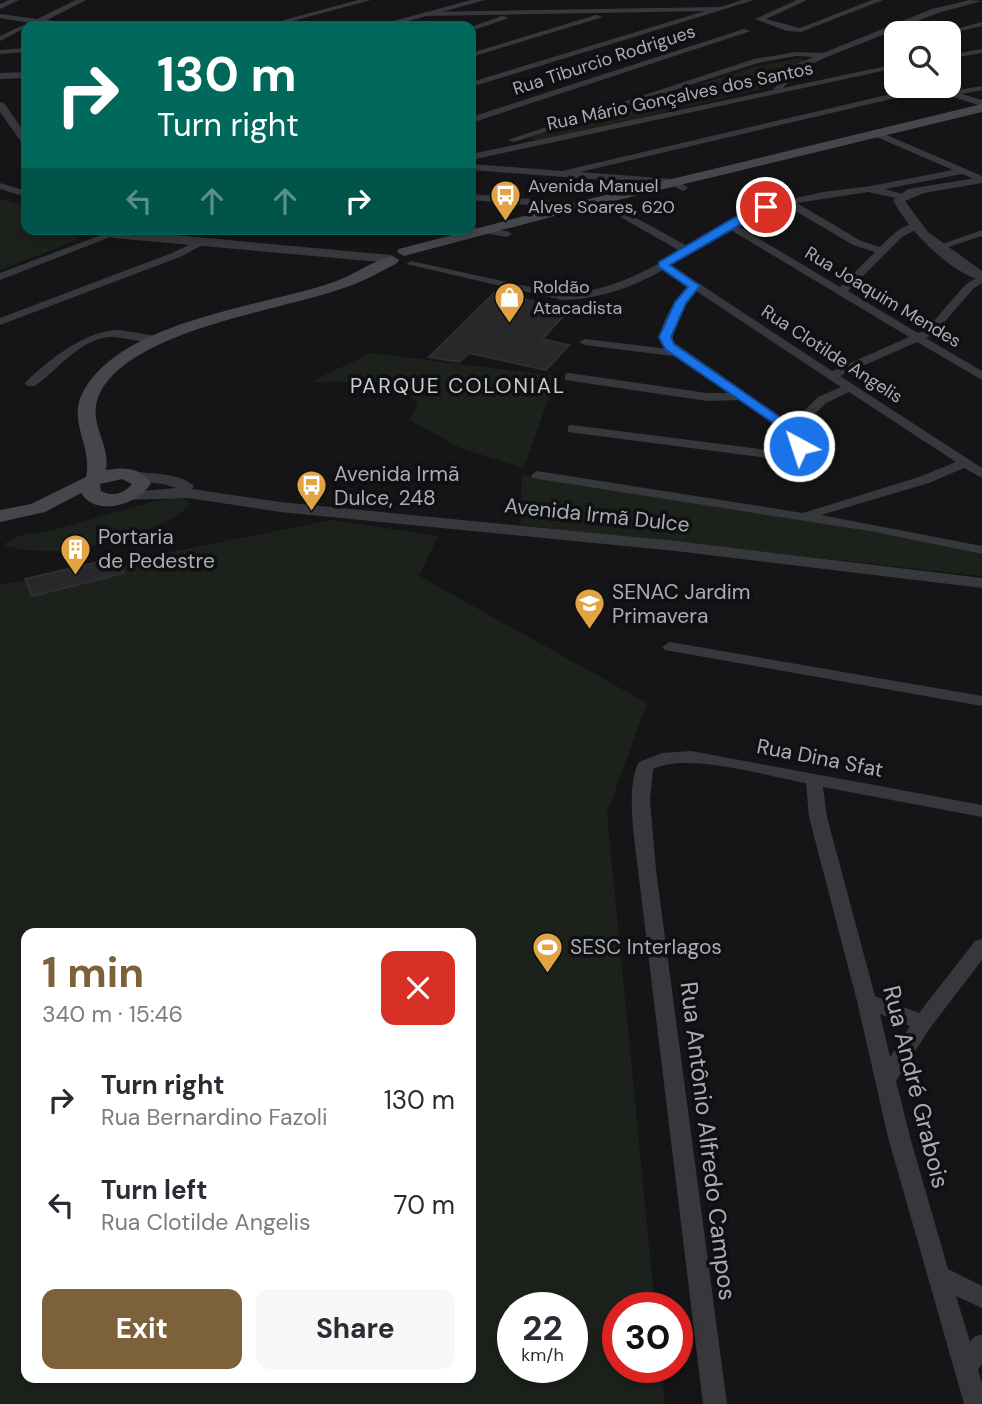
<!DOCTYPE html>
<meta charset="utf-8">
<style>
:root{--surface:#fff;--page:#f7f7f7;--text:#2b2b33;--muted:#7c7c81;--accent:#7d613a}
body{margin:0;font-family:"DM Sans",sans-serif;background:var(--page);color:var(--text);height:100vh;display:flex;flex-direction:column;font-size:26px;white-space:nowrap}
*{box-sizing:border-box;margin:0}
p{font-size:23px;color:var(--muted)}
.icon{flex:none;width:38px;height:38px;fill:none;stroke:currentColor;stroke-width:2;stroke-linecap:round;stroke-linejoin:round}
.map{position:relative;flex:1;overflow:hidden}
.panel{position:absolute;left:21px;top:928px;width:455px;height:455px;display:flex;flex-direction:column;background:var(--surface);border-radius:14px;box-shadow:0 4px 10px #0003}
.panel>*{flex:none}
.banner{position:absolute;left:21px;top:21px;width:455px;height:214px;border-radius:14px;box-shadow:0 4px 10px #0003;background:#00695c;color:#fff;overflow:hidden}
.tools{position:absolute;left:884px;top:21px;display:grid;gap:14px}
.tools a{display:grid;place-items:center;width:77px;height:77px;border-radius:14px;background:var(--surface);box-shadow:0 4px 10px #0003;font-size:35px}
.speed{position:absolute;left:497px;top:1292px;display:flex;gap:14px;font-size:35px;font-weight:700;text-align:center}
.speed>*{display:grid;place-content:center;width:91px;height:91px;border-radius:50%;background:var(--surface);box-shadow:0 4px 10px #0003;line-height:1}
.speed small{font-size:18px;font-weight:400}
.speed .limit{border:10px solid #d22;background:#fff;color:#111}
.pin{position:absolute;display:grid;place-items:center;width:60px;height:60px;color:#fff;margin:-30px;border:4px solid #fff;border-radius:50%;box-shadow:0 2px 7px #0007}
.me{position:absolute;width:77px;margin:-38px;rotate:320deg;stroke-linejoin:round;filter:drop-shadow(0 0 5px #0008)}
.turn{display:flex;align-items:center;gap:24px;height:147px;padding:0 21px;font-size:32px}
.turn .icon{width:91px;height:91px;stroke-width:2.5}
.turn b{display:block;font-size:49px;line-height:60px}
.lanes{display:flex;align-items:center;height:66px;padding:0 21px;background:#0003;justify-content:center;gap:35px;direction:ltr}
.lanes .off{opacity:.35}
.round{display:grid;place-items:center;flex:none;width:74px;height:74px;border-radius:14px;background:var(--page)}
.headline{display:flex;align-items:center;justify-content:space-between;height:119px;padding:0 21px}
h1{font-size:42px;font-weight:700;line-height:52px;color:var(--accent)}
.button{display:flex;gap:14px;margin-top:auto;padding:14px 21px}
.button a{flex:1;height:80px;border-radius:14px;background:var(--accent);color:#fff;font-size:28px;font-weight:700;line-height:80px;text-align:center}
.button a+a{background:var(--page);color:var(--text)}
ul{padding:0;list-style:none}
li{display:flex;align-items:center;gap:21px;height:105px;padding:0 21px}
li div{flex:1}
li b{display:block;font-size:26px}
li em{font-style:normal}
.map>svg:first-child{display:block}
.green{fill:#1c211c;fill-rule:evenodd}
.building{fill:#28282b;stroke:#2f2f33;stroke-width:2}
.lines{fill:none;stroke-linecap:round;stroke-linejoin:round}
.minor{fill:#36383b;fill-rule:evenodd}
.tertiary{fill:#36383b;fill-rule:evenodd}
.secondary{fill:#45474b;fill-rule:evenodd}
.route{fill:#1a73e8;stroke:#114b97;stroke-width:2}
.labels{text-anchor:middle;stroke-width:7;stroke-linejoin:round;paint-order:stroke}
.far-street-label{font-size:18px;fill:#a8adb6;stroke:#101012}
.far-poi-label{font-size:18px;fill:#a8adb6;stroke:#101012;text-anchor:start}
.far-quarter-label{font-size:21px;letter-spacing:2px;fill:#c9ccd2;stroke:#101012}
.poi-label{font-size:21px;fill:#a8adb6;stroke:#101012;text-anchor:start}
.street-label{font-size:21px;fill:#a8adb6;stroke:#101012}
.near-street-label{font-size:24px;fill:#a8adb6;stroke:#101012}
</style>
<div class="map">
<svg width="982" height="1404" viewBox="0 0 982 1404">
<rect width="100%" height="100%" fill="#151517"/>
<g class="green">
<polygon points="801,58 808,62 786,71 758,90 538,142 529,137 754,67"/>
<polygon points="0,199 26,205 26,229 71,229 77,240 0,270"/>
<path d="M371,353L556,376L524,468L460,448L409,419L418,404C393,377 344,382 310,382Z"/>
<polygon points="522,475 899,536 982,554 982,576 520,525"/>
<path d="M169,498H182L190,503C176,526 102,545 75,549C52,553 25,552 4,545C16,532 38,534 54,530C93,519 130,507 169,498Z"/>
<path d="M332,520L438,536L419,576L647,703L607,813L655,1307H618V1367H661L665,1404H0V584L40,578ZM26,933H471V1377H26ZM513,1307H572V1367H513Z"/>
</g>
<g class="building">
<polygon points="494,293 570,309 542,339 569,345 546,370 469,353 459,362 429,357"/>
<polygon points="116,558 124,573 32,596 25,579"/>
</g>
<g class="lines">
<g class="minor">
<polygon points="9,0 19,0 0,9 0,4"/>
<polygon points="76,0 86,0 47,20 82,26 36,24 0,18 0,14 37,19"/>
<polygon points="358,0 371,0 274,26 262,26"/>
<polygon points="742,0 754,0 471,87 471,82 705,11 425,16 421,14 425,12 720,7"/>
<polygon points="797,0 807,0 766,19 800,28 872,0 883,0 801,32 787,31 755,19"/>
<polygon points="970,0 982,1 938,13 827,57 799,70 783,88 896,64 896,68 471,160 471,154 773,90 793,66 813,57 796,56 758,63 514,142 507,140 754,59 796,52 823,53 932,9"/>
<polygon points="596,15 603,17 471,57 471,53"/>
<polygon points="502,16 509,18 471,31 471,27"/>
<polygon points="982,22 982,26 960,31 956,29"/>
<polygon points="23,25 29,26 0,41 0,36"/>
<polygon points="744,29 751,31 471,123 471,117"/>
<polygon points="26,48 26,52 0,54 0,50"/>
<polygon points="982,49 982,53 948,59 948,55"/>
<polygon points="925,86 952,91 982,86 982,90 962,94 982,100 982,106 930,90 580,172 673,179 686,186 688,188 683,191 671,185 471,170 471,164 562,171"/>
<path d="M875,130L982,176V182L962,174L885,189L903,194V198L900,199L868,192L797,203L861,241L880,247C891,236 904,222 921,223V227L902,237L848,291L918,333L926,330L966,284L982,275V283L974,288L934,334L926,338L982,371V380L917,342L840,376L982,468V478L964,468L929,483L821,515L982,546V554L875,532L532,478L531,475L537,471L803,513L919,477L956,462L849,392L826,403L799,430L806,440L802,450L785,458H768L568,432V426L572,425L768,450L791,448L794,440L788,433L741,400L707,401L565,380V374L569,373L707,393H731L680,357L585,345L579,342L585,339L669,349L660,342C661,319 674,302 689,286L663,270C631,288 599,299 562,300L406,264L411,261L562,294C607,292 644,273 680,251L596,203V199H602L687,246L741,214L765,205L823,192L871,186L953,170L872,135V131ZM787,206L853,245L875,252L840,287L736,225L758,214ZM729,229L909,337L832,371L671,265ZM696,291L841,387L818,397L791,424L672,341L676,319Z"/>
<polygon points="0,183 26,191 26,197 0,189"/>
<polygon points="471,194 577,203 582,206 577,209 471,200"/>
<polygon points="471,227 507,231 512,234 507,237 460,229 471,229"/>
<polygon points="982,230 982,236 939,250 934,247"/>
<polygon points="109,232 118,234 0,280 0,273"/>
<polygon points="201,239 210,241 180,257 0,325 0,318 172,253"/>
<path d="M119,330L157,336L163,339C151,347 124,336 109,337C81,339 57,370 35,386H27L25,383C48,360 86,330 119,330Z"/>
<polygon points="670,642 982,696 982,706 665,650 662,647"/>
<path d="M691,751L982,805V817L823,787L827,817L875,996L919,1013L975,941L982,939V960L930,1028L896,1081L910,1137L948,1269L982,1286V1308L956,1296L970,1342L974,1337L982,1334V1364L978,1370L982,1383V1404H964L888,1137L857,1001L809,817L806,783C765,776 689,752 653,769L650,800L656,870L727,1404H703L638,870C635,841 625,789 639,762L662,753ZM880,1014L910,1026L890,1057Z"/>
</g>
<g class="tertiary">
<polygon points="471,0 485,0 390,26 375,26"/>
<polygon points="26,72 26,78 0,79 0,73"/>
<polygon points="0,102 4,103 26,134 26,144 22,143 0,112"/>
<path d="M982,177V183L924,193L905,201L928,232L982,271V281C948,271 909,231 893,200L908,189Z"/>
<polygon points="82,229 108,229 391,255 397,259 391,263 113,238"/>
<path d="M137,472C155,474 180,473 194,486L192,489L280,502L676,541L982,578V588L676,551L280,512L188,498L123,500L121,497L123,494L129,492L177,488L163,484L131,480L129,477Z"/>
</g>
<g class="secondary">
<polygon points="982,104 982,112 581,209 404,256 397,252 399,249 577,202"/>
<path d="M392,256L399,260L397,263C380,272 363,282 344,288C283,310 123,331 98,398C88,424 111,444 106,470C125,467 139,467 151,483C140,504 96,518 81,493L45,512L0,522V510L31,504L86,477C93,448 68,422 82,394C119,320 262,307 334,282C354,275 372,261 392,256ZM122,479L132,484C124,494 112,497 101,491L100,484Z"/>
</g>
</g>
<polygon class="route" points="762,205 771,207 670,265 700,286 686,303 671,337 674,344 803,433 805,446 799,449 792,446 792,436 788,433 665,349 659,337 675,302 688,287 659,267 659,262 739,215"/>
<defs>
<symbol id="bus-pin" viewBox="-11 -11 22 30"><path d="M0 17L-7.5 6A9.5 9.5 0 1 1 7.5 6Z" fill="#e1a343" stroke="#101012"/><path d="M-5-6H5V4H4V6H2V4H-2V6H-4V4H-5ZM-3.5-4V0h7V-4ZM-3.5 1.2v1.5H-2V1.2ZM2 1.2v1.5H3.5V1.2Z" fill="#fff"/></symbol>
<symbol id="shop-pin" viewBox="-11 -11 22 30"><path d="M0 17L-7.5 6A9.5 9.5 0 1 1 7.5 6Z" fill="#e1a343" stroke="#101012"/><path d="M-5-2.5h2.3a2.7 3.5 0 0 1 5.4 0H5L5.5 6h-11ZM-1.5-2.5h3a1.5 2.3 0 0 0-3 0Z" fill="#fff"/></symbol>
<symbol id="building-pin" viewBox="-11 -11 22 30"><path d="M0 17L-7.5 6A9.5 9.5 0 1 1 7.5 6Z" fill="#e1a343" stroke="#101012"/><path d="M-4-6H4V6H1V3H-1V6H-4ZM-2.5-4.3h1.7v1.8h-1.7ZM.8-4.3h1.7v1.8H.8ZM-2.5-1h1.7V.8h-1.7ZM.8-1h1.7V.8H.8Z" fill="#fff"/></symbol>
<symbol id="university-pin" viewBox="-11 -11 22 30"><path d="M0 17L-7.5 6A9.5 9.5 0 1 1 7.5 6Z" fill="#e1a343" stroke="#101012"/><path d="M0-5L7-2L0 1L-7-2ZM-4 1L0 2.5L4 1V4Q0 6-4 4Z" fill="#fff"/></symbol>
<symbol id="stadium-pin" viewBox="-11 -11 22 30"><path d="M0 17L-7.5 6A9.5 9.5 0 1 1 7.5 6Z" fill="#e1a343" stroke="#101012"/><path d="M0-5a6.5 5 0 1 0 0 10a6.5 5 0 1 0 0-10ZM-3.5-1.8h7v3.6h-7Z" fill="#fff"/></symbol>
</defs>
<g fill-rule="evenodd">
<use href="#bus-pin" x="488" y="178" width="35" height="47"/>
<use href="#shop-pin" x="492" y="280" width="35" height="47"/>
<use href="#bus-pin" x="294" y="468" width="35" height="47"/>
<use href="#building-pin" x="58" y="532" width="35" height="47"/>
<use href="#university-pin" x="572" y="586" width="35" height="47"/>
<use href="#stadium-pin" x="530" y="930" width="35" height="47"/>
</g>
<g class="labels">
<g class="far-street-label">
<text transform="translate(604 60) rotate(-18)" y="6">Rua Tiburcio Rodrigues</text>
<text transform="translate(680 96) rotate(-12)" y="6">Rua Mário Gonçalves dos Santos</text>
<text transform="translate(883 297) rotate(31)" y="6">Rua Joaquim Mendes</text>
<text transform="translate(832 354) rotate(33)" y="6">Rua Clotilde Angelis</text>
</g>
<g class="far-poi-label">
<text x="528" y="192">Avenida Manuel<tspan x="528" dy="21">Alves Soares, 620</tspan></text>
<text x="533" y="293">Roldão<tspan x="533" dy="21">Atacadista</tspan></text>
</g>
<g class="far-quarter-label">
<text x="458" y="393">PARQUE COLONIAL</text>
</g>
<g class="poi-label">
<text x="334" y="481">Avenida Irmã<tspan x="334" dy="24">Dulce, 248</tspan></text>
<text x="98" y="544">Portaria<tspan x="98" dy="24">de Pedestre</tspan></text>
<text x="612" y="599">SENAC Jardim<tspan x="612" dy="24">Primavera</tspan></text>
<text x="570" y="954">SESC Interlagos</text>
</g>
<g class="street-label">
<text transform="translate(597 515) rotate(6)" y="7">Avenida Irmã Dulce</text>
<text transform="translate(820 758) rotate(11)" y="7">Rua Dina Sfat</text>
</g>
<g class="near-street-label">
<text transform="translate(916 1087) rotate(76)" y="8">Rua André Grabois</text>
<text transform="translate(708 1141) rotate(83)" y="8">Rua Antônio Alfredo Campos</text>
</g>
</g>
</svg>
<div class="tools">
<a><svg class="icon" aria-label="search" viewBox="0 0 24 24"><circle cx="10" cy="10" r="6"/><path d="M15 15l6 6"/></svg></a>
</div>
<div class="speed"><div>22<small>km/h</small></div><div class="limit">30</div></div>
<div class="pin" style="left:766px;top:207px;background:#d93025"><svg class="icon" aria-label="arrive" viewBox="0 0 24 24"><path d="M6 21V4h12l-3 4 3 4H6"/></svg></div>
<svg class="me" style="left:799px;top:446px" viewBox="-20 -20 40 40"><circle r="17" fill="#1a73e8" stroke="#fff" stroke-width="3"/><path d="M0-11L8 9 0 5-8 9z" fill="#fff"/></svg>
<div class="banner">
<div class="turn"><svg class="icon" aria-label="right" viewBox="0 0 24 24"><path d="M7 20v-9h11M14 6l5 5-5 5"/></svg><div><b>130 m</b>Turn right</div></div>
<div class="lanes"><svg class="icon off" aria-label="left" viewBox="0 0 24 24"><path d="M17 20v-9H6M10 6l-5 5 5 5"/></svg><svg class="icon off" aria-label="ahead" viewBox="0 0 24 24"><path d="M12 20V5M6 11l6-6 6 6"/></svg><svg class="icon off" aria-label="ahead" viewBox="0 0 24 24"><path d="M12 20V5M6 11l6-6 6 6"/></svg><svg class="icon" aria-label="right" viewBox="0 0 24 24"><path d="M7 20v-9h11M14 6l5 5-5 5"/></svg></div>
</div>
<section class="panel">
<div class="headline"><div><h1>1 min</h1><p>340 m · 15:46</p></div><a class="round" style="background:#d93025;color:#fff"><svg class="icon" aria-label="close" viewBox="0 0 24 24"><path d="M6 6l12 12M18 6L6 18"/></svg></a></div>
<ul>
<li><svg class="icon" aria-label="right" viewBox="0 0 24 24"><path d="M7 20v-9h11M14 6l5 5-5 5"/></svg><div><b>Turn right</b><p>Rua Bernardino Fazoli</p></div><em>130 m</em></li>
<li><svg class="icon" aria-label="left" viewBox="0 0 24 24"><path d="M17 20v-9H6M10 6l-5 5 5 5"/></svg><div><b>Turn left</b><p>Rua Clotilde Angelis</p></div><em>70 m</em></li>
</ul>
<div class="button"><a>Exit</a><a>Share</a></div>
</section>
</div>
